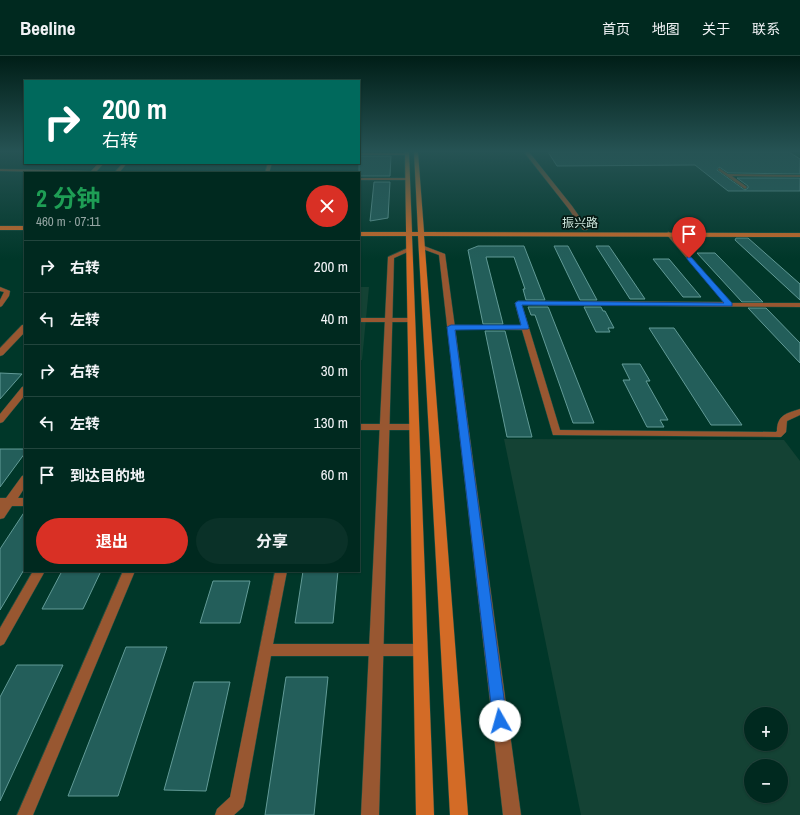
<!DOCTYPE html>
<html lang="zh">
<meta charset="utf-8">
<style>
:root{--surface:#00291f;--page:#0a3128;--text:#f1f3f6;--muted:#95a6a4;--line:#22453d;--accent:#d93025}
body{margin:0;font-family:"Archivo Narrow","Noto Sans SC",sans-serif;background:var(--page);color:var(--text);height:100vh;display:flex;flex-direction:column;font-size:15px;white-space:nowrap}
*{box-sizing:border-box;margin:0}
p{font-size:13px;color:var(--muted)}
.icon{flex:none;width:22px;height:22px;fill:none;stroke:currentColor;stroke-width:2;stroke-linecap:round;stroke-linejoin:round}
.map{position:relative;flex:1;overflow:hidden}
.side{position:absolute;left:24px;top:116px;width:336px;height:400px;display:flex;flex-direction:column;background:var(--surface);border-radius:0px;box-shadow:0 1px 3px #0004,0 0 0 1px var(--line)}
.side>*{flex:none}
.banner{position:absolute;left:24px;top:24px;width:336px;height:84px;border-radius:0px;box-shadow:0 1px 3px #0004,0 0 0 1px var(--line);background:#00695c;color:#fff;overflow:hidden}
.buttons{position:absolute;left:744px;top:651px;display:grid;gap:8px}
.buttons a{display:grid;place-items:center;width:44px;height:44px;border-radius:50%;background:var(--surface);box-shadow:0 1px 3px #0004,0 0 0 1px var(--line);font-size:20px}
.pin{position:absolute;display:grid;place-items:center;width:34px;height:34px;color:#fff;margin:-41px -17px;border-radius:50% 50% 50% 0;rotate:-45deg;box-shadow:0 0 4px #0007}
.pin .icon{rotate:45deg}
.me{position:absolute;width:44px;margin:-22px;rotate:353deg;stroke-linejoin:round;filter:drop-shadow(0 0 3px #0008)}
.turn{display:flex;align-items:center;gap:14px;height:84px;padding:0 12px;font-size:18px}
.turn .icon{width:52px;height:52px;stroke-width:2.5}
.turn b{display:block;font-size:28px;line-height:34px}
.round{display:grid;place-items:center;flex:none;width:42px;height:42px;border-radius:21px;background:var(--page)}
.summary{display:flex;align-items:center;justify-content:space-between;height:68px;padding:0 12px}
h1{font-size:24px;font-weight:700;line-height:30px;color:#1e9e55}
.action{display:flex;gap:8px;margin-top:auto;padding:8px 12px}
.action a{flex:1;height:46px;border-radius:24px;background:var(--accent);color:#fff;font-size:16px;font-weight:700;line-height:46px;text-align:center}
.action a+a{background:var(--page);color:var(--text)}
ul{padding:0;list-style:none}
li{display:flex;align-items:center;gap:12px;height:52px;padding:0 12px;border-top:1px solid var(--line)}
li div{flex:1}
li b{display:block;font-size:15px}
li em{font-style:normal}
header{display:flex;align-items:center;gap:24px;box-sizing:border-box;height:56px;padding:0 20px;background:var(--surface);border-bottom:1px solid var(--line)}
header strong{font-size:19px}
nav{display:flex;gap:22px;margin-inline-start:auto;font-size:14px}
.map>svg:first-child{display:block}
.built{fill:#144234;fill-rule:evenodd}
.building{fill:#235e5a;stroke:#629b97}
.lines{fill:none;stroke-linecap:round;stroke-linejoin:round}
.lane-casing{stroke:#215346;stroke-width:1}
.street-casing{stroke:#215346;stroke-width:1}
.secondary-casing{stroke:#215346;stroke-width:1}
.lane{fill:#985731;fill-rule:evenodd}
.street{fill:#985731;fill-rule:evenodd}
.secondary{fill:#d36b26;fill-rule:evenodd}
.route{fill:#1a73e8;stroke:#114b97}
.labels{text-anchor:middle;stroke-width:3.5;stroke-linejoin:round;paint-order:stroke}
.far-street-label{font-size:12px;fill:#cde6dc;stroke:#061a14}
</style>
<header>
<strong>Beeline</strong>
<nav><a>首页</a><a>地图</a><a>关于</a><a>联系</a></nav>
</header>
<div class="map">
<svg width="800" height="759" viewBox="0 0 800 759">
<rect width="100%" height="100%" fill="#003729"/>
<g class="built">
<polygon points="359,231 369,231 362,304 359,304"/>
<path d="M504,383L784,384L800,405V759H581ZM751,658H781V688H751ZM751,710H781V740H751Z"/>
</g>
<g class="building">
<polygon points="548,96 789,96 800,103 800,118 728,117 719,111 717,114 745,134 748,132 748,130 737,122 800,122 800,135 728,135 695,109 557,110"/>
<polygon points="359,100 391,100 390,120 359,120"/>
<polygon points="374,126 390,126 388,162 370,165"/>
<polygon points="736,182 748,182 800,228 800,244 735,184"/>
<polygon points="478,190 524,190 545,244 526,244 523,233 525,233 514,201 486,201 503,268 483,268 468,194"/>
<polygon points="554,190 568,190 597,244 580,244"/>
<polygon points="596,190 609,190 645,243 630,243"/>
<polygon points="697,197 715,197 763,246 742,246"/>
<polygon points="653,203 669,203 701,241 683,241"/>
<polygon points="528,251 548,251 549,253 594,367 573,367 535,259 531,259"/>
<polygon points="584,251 601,251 603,255 605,255 614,272 608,272 610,276 596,276"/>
<polygon points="748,252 766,252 800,287 800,307"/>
<polygon points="649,272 674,272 742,369 711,369"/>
<polygon points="485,275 505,275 532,381 507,381"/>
<polygon points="622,308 640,308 650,325 646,325 668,364 660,364 664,371 647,371 623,324 630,324"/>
<polygon points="0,317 22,318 0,343"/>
<polygon points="0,393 25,393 25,397 0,431"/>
<polygon points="25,455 25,512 0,554 0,493"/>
<polygon points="62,515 101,515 83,553 42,553"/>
<polygon points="303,515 338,515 333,567 295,567"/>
<polygon points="213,525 250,525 240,567 200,567"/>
<polygon points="126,591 167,591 118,740 68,740"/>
<polygon points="17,609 63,609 0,745 0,641"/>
<polygon points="286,621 328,621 314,759 265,759"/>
<polygon points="194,626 230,626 206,735 164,734"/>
</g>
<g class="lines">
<defs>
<g id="lane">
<polygon points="719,112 728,118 800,119 800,121 732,120 747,131 745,133 718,114"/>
<path d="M669,176L731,247H800V251L522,249L560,374L776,376L777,375C777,359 787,357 800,353V359L787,365L786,376L781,381L553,379L522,274L451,273L447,271L451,269L521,270L515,247L518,245L724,246L667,179V177Z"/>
<polygon points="0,231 10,235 9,240 2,250 0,251 0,244 4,236 0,235"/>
<polygon points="359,262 412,262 415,264 412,266 359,266"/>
<polygon points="25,330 25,339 3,366 0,367 0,358 22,331"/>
<polygon points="359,368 414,368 418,371 414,374 359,374"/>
<polygon points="25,419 25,431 18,442 25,442 25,450 12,450 4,462 0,463 0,442 6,442 22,420"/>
<polygon points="33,515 45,515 4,588 0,590 0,572"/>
<polygon points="123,515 135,515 33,759 17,759"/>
<polygon points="275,515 287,515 273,588 420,588 425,589 426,594 425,599 420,600 271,600 245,745 243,751 234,759 215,759 217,753 230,741"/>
</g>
<g id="street">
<polygon points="524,96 529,96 572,150 588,173 587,174 583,174 568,152"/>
<polygon points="359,97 407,97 409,98 407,99 359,99"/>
<polygon points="99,107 104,107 95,117 0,115 0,113 91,115"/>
<polygon points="123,107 127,107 119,117 114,117"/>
<polygon points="268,107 272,107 269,117 265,117"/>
<polygon points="359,122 408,122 410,123 408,124 359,124"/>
<polygon points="420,190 424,190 445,198 521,759 503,759 439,199 420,192"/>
<polygon points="410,191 412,192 412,194 394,202 379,759 361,759 388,201"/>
<polygon points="22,269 25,269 25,276 3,299 0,300 0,292"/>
</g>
<g id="secondary">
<polygon points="405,96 409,96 412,176 418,176 414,96 418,96 424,176 800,177 800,181 424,180 468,759 450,759 418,180 412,180 434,759 416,759 406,180 359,180 359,176 406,176"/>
<rect x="0" y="170" width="25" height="4"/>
</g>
</defs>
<use href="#lane" class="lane-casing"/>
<use href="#street" class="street-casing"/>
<use href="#secondary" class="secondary-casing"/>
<use href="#lane" class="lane"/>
<use href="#street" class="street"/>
<use href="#secondary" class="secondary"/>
</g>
<linearGradient id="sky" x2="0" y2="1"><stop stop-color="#001e17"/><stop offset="0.47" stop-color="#265354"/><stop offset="1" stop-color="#265354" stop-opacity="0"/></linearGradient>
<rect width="800" height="203" fill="url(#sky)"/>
<polygon class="route" points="687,201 691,201 732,247 732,250 522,249 529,272 528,273 455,274 507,665 505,670 500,672 495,670 493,665 447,271 451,269 521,269 515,247 518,245 724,247 687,203"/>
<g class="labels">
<g class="far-street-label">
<text x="580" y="171">振兴路</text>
</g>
</g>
</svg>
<div class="buttons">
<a>+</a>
<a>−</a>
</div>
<div class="pin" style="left:689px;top:202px;background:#d93025"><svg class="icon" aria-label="arrive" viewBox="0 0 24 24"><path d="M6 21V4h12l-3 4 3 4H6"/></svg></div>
<svg class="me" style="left:500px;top:665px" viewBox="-20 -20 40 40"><circle r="19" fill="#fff"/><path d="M0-13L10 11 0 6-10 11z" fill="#1a73e8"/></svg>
<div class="banner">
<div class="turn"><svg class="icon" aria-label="right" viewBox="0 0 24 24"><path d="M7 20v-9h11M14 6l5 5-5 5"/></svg><div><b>200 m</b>右转</div></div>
</div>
<section class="side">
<div class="summary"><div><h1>2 分钟</h1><p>460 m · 07:11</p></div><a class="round" style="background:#d93025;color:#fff"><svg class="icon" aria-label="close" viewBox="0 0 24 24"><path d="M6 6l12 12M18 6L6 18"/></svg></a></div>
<ul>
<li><svg class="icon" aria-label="right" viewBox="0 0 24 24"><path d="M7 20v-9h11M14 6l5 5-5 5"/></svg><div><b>右转</b></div><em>200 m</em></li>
<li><svg class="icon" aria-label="left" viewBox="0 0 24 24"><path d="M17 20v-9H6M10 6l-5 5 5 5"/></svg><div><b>左转</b></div><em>40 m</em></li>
<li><svg class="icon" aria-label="right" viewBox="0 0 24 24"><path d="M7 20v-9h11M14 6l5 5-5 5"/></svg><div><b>右转</b></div><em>30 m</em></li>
<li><svg class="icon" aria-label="left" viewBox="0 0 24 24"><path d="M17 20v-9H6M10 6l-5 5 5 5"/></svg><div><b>左转</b></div><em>130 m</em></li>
<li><svg class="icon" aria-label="arrive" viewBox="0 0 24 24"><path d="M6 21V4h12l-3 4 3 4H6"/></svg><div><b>到达目的地</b></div><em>60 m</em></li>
</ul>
<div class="action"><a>退出</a><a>分享</a></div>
</section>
</div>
